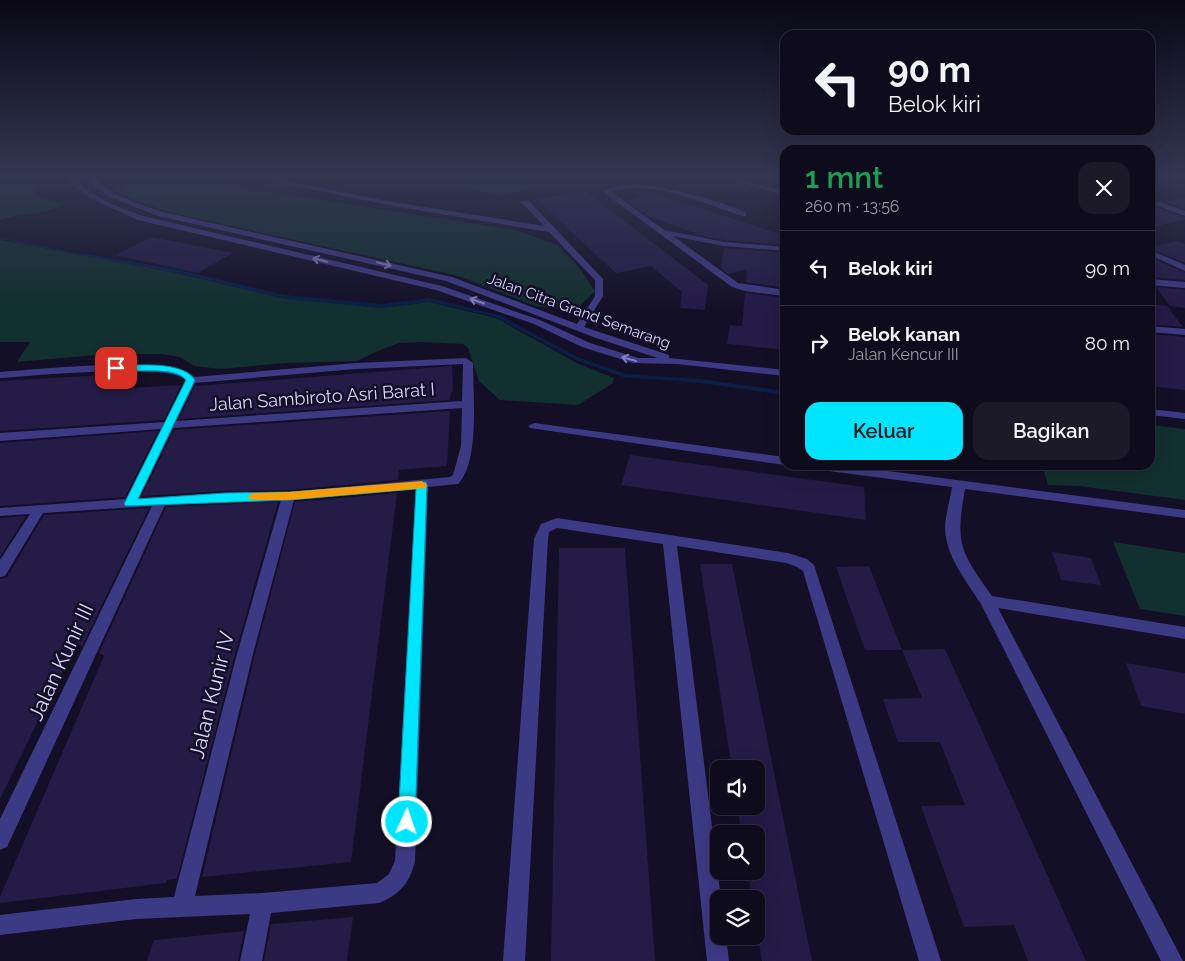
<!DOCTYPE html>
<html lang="id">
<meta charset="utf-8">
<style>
:root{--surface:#0e0b1c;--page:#1c1929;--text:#f1f3f6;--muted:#9b9ba3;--line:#2e2b3b;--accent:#00e5ff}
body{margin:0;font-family:Raleway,sans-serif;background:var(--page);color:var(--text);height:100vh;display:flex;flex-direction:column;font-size:19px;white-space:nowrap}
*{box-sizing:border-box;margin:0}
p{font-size:16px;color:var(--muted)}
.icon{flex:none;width:28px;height:28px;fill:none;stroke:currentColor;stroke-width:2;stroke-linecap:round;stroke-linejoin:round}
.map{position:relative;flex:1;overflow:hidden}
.side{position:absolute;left:780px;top:145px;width:375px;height:325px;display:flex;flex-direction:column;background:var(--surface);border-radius:15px;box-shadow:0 5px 20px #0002,0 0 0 1px var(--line)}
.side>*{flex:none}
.banner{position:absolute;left:780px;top:30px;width:375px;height:105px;border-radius:15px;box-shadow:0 5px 20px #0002,0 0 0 1px var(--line);background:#0e0b1c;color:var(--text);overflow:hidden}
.tools{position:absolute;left:710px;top:760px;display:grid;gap:10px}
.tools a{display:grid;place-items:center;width:55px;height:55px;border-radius:10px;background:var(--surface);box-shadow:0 5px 20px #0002,0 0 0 1px var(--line);font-size:25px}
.pin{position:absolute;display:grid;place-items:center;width:42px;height:42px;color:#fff;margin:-21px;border-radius:10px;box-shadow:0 2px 8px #0006}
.me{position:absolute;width:55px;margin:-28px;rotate:3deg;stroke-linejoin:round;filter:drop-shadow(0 0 4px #0008)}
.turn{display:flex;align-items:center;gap:18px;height:105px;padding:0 25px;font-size:22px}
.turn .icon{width:65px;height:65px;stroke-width:2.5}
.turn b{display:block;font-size:35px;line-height:42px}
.round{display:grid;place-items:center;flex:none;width:52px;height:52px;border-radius:15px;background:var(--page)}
.headline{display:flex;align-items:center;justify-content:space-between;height:85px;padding:0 25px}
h1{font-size:30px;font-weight:600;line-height:38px;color:#1e9e55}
.button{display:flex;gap:10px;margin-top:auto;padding:10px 25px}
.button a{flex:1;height:58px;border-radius:15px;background:var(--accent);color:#111;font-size:20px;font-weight:600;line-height:58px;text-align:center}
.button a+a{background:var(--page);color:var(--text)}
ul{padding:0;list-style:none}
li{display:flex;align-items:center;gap:15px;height:75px;padding:0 25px;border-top:1px solid var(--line)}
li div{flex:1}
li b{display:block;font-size:19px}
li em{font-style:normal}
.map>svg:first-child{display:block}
.green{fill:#12302f}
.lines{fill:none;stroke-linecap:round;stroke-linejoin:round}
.stream{fill:#0a1f44;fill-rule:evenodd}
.building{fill:#241b47}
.minor{fill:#3d3a85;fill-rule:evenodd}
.oneway{stroke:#837fbc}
.route{fill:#00e5ff;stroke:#0095a6}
.slow{fill:#f59e0b}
.labels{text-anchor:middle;stroke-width:5;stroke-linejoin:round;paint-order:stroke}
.far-street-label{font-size:15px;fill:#d9d4ff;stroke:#130f26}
.street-label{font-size:18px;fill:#d9d4ff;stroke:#130f26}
.near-street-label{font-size:21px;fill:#d9d4ff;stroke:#130f26}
</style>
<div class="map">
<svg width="1185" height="961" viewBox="0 0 1185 961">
<rect width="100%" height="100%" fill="#130f26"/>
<g class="green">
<path d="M0,176H43L32,190L36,196L64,204C45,215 21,213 0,220Z"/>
<polygon points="128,176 215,176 227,185 515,230 557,245 577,265 595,291 575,311 535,306 459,276 168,212 115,192 122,188 131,178"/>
<path d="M417,176H559C538,180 519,197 496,195C481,194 466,184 451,181C439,180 427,183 417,176Z"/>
<polygon points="0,240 173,272 283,297 381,308 429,302 496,318 577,363 614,378 613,383 578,405 500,400 479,381 468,348 463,344 422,342 399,343 378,351 357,361 285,363 220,369 194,366 180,357 162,354 107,354 17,362 30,342 0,342"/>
<polygon points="1150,425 1185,429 1185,500 1079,486 1048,485 1043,468 1088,465 1150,465"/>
<polygon points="1113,542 1185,553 1185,616 1140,609"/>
</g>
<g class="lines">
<polygon class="stream" points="0,237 67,251 175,269 285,295 382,304 430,298 499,315 580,358 626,374 700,379 785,391 785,395 700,383 623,377 576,360 495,317 430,302 382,308 285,299 175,273 67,253 0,239"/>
</g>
<g class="building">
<polygon points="585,191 708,285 705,310 680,308 682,292 651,266 616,273 536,199"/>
<polygon points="649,192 777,233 785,234 785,245 724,240 703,236 648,216 627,201"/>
<polygon points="1185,198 1185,209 1165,202"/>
<polygon points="1150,205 1185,218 1185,219 1150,228"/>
<polygon points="152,237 233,253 198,273 115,255"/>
<polygon points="1176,241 1185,244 1185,263 1150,248"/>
<polygon points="724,248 785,253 785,288 746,282 747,269 728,274 721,268"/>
<polygon points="1150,257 1185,273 1185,280 1150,277"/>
<polygon points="1156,287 1185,290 1185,308 1170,306"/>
<polygon points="745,293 785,298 785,350 727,344 730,325 742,326"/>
<polygon points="1150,304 1167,306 1183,327 1150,324"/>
<polygon points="1150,334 1185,337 1185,390 1150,386"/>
<polygon points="452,366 453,392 451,392 450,400 179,419 195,386"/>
<polygon points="138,373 129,388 181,385 164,420 0,431 0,381"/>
<polygon points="450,411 447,466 399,470 398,480 289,490 225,491 142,496 174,430"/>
<polygon points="158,431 125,497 0,506 0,443"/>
<polygon points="630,455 864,487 866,520 621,485"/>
<polygon points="397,493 351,862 202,877 255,654 295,502"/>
<polygon points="278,502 235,654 177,879 167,880 166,883 0,903 0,897 104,656 99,653 166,507"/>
<polygon points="149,508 82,646 76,643 0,799 0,579 7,577 44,515"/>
<polygon points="26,516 0,557 0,518"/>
<polygon points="559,548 625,548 655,961 551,961"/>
<polygon points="1052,552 1091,558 1101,585 1061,580"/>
<polygon points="700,564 732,564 812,961 762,961 756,926 756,899 752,899 748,871 756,871 756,834 742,834 737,806 756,806 756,769 732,769"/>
<polygon points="869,566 902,650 945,649 1086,961 1028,961 1014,925 964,927 921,806 965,805 940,742 898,742 883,699 922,698 902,650 865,650 836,567"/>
<polygon points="1126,663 1185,673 1185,714 1141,706"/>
<polygon points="353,917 347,961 264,961 271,924"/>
<polygon points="244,931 238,961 147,961 154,940"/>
</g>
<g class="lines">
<g class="minor">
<path d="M65,176H72C91,197 117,207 143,216L442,286L540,320L590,343L638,358H658L596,338L446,281L158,216L110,197L93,185L86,176H93C111,197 138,203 163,212L452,277L577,324L595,296V280L549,232L393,206L246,176H259L393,202L544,226L521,202L528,200L603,279V296L584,327L669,355V358L785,370V376L677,364L633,363L582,347L534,324L436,290L138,220L90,198L73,185Z"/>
<polygon points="713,176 724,176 785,191 785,195"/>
<path d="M634,184C673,188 710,198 746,212V216H743C706,205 650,177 612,192L664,230L724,242L785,247V251L724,246L673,236L738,283L785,290V296L745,291L732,287L603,192L616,186Z"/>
<polygon points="1150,199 1185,211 1185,216 1150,203"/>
<polygon points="1150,250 1185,265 1185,271 1150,255"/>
<polygon points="1150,279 1185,282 1185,288 1150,285"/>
<polygon points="1150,326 1185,329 1185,335 1150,332"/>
<path d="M466,358L473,363C473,393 480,462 458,484L428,487L415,861C410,883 399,895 379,903L271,913L262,961H240L250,914L136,919L0,935V915L136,899L174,897L237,654L281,500L165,505L7,847L0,850V819L152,506L43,513L5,576L0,577V560L30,514L0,516V508L126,499L161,429L0,441V433L165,422L186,380C171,362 29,376 0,378V372C32,370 176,354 194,377L356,363ZM463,364L462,401L176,421L195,383L356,369ZM462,408L461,446L453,475L450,477L289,492L225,493L139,498L173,428ZM416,489L395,861L389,874L377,883L263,893L195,896L253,654L294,500Z"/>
<polygon points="1150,409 1185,413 1185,419 1150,415"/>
<polygon points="534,423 785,457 785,465 530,428 528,426"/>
<path d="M807,465H842L1185,510V518L965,489C955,545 960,550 992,596L1185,627V639L998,608L1183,961H1161L981,604C966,580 945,556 945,526C946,513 950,500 952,487L813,469Z"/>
<polygon points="557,518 788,553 807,559 814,565 941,961 919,961 803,571 797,567 786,563 677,546 721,899 719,899 719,936 726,936 729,961 707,961 663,544 557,528 549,532 548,539 525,961 503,961 534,539 541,524"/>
</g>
</g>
<defs><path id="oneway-shaft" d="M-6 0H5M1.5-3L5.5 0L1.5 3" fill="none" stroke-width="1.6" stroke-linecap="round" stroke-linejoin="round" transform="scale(1.25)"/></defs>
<g class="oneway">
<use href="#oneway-shaft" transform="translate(320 260) rotate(-167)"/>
<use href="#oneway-shaft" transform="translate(384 264) rotate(13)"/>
<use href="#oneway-shaft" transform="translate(477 301) rotate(-161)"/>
<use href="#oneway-shaft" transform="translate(629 359) rotate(-165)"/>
</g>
<linearGradient id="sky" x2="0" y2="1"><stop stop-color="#0a0815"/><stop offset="0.57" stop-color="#333752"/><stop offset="1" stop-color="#333752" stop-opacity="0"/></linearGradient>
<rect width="1185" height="310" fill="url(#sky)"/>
<path class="route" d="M116,365C138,366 182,360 195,380L138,499L225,493L289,492L426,482L427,485L415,822L413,828L407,830L401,828L398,822L416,489L289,500L126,506L124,504L186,380C174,365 131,374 113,370V366Z"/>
<polygon class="slow" points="422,481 427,485 426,488 289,500 253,500 247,497 253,493 289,492"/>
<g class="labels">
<g class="far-street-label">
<text transform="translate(579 311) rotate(20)" y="5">Jalan Citra Grand Semarang</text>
</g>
<g class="street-label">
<text transform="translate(322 397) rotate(-4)" y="6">Jalan Sambiroto Asri Barat I</text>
</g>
<g class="near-street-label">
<text transform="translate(61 662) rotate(-65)" y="7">Jalan Kunir III</text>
<text transform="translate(212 695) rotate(-76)" y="7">Jalan Kunir IV</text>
</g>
</g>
</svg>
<div class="tools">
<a><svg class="icon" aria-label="sound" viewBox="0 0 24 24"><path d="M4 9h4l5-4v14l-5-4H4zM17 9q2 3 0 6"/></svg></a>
<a><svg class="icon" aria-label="search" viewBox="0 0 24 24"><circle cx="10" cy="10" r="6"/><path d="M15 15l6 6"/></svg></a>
<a><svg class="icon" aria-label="layers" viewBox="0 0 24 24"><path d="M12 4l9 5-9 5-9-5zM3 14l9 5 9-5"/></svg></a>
</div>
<div class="pin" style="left:116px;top:368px;background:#d93025"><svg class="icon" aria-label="arrive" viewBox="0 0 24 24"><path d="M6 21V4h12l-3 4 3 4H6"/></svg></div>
<svg class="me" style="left:407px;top:822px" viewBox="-20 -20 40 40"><circle r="17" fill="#00e5ff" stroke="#fff" stroke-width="3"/><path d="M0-11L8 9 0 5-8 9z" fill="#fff"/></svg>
<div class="banner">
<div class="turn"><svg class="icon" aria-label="left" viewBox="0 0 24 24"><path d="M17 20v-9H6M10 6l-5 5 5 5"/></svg><div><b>90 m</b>Belok kiri</div></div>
</div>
<section class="side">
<div class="headline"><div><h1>1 mnt</h1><p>260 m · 13:56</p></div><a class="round"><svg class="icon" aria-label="close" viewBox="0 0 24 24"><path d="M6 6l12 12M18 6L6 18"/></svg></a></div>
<ul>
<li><svg class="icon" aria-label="left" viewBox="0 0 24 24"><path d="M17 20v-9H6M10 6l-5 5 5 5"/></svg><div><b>Belok kiri</b></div><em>90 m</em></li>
<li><svg class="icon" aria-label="right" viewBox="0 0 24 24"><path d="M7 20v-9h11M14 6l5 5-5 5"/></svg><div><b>Belok kanan</b><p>Jalan Kencur III</p></div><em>80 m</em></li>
</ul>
<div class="button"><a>Keluar</a><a>Bagikan</a></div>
</section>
</div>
